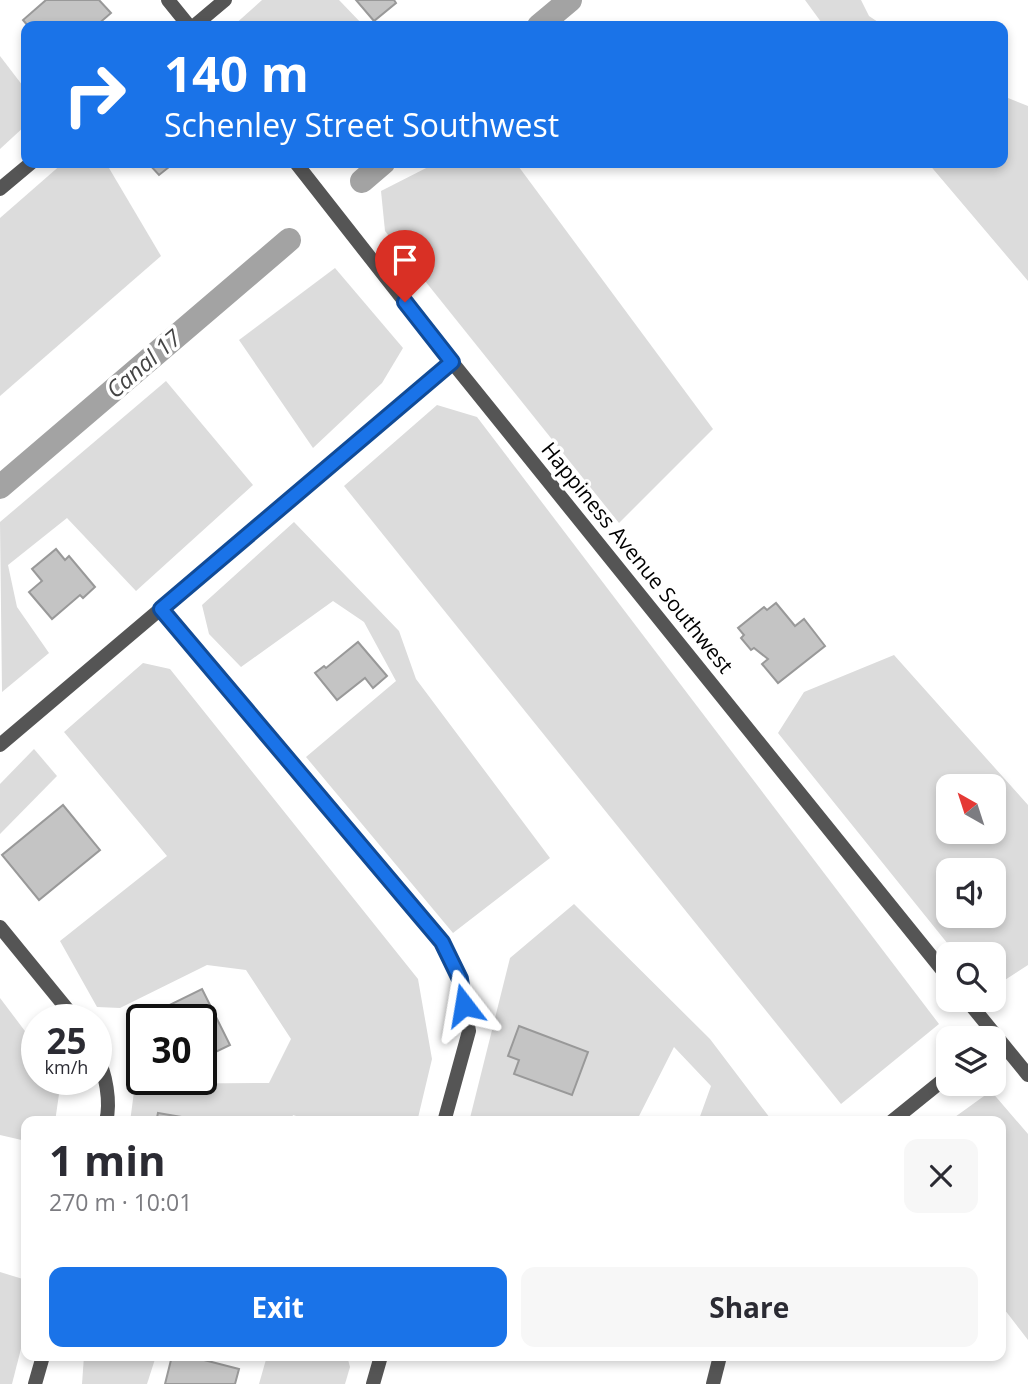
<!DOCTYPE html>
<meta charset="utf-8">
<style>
:root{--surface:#fff;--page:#f7f7f7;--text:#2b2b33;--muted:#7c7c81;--accent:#1a73e8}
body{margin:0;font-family:"Open Sans",sans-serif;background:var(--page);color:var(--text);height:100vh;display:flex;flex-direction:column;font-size:26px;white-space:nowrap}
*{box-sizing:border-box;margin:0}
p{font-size:23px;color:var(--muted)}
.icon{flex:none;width:38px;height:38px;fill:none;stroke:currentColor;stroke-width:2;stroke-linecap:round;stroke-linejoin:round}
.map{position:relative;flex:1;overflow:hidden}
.details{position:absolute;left:21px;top:1116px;width:985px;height:245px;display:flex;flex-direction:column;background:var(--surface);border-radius:14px;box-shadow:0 4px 10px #0003}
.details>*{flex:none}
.guide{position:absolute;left:21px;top:21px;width:987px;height:147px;border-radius:14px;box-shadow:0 4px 10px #0003;background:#1a73e8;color:#fff;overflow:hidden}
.needle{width:46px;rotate:321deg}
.controls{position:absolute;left:936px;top:774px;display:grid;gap:14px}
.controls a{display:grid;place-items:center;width:70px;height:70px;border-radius:14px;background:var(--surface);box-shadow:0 4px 10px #0003;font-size:35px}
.speed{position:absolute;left:21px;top:1004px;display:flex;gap:14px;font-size:35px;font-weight:700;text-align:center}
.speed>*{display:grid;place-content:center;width:91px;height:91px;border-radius:50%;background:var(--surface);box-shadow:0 4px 10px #0003;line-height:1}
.speed small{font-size:18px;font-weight:400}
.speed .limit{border:4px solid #111;border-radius:10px;background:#fff;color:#111}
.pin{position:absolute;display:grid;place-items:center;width:60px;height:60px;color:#fff;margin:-72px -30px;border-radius:50% 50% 50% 0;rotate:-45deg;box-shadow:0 0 7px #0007}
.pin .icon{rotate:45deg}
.me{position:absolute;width:77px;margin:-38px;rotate:346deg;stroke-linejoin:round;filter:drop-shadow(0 0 5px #0008)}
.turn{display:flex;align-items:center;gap:24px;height:147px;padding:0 28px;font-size:32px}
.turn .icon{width:91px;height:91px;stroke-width:2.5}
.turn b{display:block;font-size:49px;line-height:60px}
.round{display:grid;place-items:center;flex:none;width:74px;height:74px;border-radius:14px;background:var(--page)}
.overview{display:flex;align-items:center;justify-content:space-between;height:119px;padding:0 28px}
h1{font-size:42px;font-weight:700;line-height:52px}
.primary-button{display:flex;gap:14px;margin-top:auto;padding:14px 28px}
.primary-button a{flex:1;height:80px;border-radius:14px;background:var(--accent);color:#fff;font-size:28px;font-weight:700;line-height:80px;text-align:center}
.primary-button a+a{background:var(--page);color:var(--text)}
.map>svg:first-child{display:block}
.green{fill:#dcdcdc;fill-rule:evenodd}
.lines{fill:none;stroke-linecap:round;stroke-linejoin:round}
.canal{stroke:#a3a3a3;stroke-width:24}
.building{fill:#c4c4c4;stroke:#999;stroke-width:2}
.minor{stroke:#555;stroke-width:14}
.route-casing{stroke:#114b97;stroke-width:18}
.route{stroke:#1a73e8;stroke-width:12}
.labels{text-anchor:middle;stroke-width:7;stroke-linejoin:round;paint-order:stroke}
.street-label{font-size:21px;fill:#000;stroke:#fff}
.water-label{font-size:23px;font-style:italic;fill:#444;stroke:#fff}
</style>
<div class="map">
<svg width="1028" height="1384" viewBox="0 0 1028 1384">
<rect width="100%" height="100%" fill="#fff"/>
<g class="green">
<polygon points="262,0 339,0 364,26 233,26"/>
<polygon points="805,0 861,0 869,16 884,26 824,26"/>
<polygon points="0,56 26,90 26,125 0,149"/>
<polygon points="1003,96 1028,106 1028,281 928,163 1003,163"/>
<polygon points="63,163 106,163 161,256 0,396 0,218"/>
<polygon points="436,163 516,163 713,429 619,523 385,231 381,191"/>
<polygon points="335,268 403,348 382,383 313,448 239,340"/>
<polygon points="166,381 253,485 136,591 67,518 8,565 17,607 49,653 2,692 0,522"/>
<polygon points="437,405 477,417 939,1024 841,1104 344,486"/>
<polygon points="294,522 399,631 416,679 550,858 453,933 306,757 396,681 364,622 333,601 241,667 209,634 202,605"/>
<path d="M894,655L1028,805V965L994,987V954H956L778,733L804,692ZM948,786H994V831H948ZM948,870H994V915H948Z"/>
<polygon points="143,663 170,669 418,979 432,1059 417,1122 316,1122 293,1115 290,1122 130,1122 135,1084 269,1083 291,1039 246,970 207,965 120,1008 97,1007 60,941 167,856 64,732"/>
<polygon points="34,749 57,776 0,834 0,784"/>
<polygon points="574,904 710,1039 773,1122 698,1122 711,1086 674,1047 636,1122 469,1122 510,958"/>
<polygon points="0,998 37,1047 37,1080 61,1080 55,1122 26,1122 26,1141 0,1135"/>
<polygon points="991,1091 1028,1134 1028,1340 1001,1305 1001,1122 948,1122"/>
<polygon points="0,1272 26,1280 26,1329 12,1384 0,1384"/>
<polygon points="84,1356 156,1356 147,1384 82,1384"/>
<polygon points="267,1356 347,1356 350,1367 345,1384 259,1384"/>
</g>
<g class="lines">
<g class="canal">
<polyline points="539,26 570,0"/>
<polyline points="362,181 383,163"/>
<polyline points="0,487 289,240"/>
</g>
</g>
<g class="building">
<polygon points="46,0 99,0 111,13 96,26 28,26 23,20"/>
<polygon points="356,0 394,0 396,3 374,21"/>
<polygon points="148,163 174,163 159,175"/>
<polygon points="56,549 65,560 69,556 95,587 83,598 80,595 52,619 29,592 42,581 32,569"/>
<polygon points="776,603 795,626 804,619 825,646 778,683 762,664 768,659 754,648 751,650 741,638 744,635 738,628 764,607 767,610"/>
<polygon points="358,642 387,676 373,688 365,678 337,700 315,673 324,666 326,668"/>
<polygon points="63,805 100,850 39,900 2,855"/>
<polygon points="202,989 230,1045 201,1059 201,1020 142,1020 142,1026 139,1020"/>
<polygon points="519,1026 588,1052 572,1095 514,1074 519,1060 508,1056"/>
<polygon points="158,1113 211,1122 156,1122"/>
<polygon points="172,1356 205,1356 204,1360 239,1369 235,1384 165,1384"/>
</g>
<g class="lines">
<g class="minor">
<polyline points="168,0 189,26"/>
<polyline points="194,26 225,0"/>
<polyline points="296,163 452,362 948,977"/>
<polyline points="0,189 31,163"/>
<polyline points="161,609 442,942 460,979 469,1031 444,1122"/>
<polyline points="0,745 452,362"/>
<polyline points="0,927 76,1020"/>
<polyline points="966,999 1028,1075"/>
<path d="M96,1055C106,1073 111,1102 106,1122"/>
<polyline points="891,1122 948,1076"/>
<polyline points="35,1384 43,1356"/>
<polyline points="373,1384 381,1356"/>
<polyline points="713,1384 720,1356"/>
</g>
</g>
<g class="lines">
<defs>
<polyline id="route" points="405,302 452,362 161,609 442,942 460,979 464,1005"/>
</defs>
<use href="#route" class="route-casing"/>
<use href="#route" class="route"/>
</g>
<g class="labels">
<g class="street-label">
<text transform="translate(637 558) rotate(51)" y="7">Happiness Avenue Southwest</text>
</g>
<g class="water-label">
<text transform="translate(144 364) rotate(-41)" y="8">Canal 17</text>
</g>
</g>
</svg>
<div class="controls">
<a><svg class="needle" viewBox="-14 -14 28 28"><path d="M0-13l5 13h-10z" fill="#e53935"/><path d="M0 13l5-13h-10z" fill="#7c7c81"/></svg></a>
<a><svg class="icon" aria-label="sound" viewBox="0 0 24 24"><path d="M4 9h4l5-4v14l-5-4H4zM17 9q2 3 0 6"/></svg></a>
<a><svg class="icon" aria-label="search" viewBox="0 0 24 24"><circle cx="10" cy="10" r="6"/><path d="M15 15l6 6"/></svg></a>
<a><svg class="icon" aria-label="layers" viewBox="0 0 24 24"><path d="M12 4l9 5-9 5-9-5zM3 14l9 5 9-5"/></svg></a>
</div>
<div class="speed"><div>25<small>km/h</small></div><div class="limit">30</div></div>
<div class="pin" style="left:405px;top:302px;background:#d93025"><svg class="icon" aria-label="arrive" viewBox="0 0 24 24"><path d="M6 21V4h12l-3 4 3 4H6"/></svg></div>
<svg class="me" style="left:464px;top:1005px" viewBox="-20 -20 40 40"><path d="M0-17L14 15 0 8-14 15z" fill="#1a73e8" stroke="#fff" stroke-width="4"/></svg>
<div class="guide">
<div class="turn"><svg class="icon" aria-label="right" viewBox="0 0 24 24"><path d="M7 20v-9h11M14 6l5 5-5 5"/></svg><div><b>140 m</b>Schenley Street Southwest</div></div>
</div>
<section class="details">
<div class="overview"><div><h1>1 min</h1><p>270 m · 10:01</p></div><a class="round"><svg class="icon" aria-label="close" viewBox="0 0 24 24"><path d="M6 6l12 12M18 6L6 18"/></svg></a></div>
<div class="primary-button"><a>Exit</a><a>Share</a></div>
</section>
</div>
